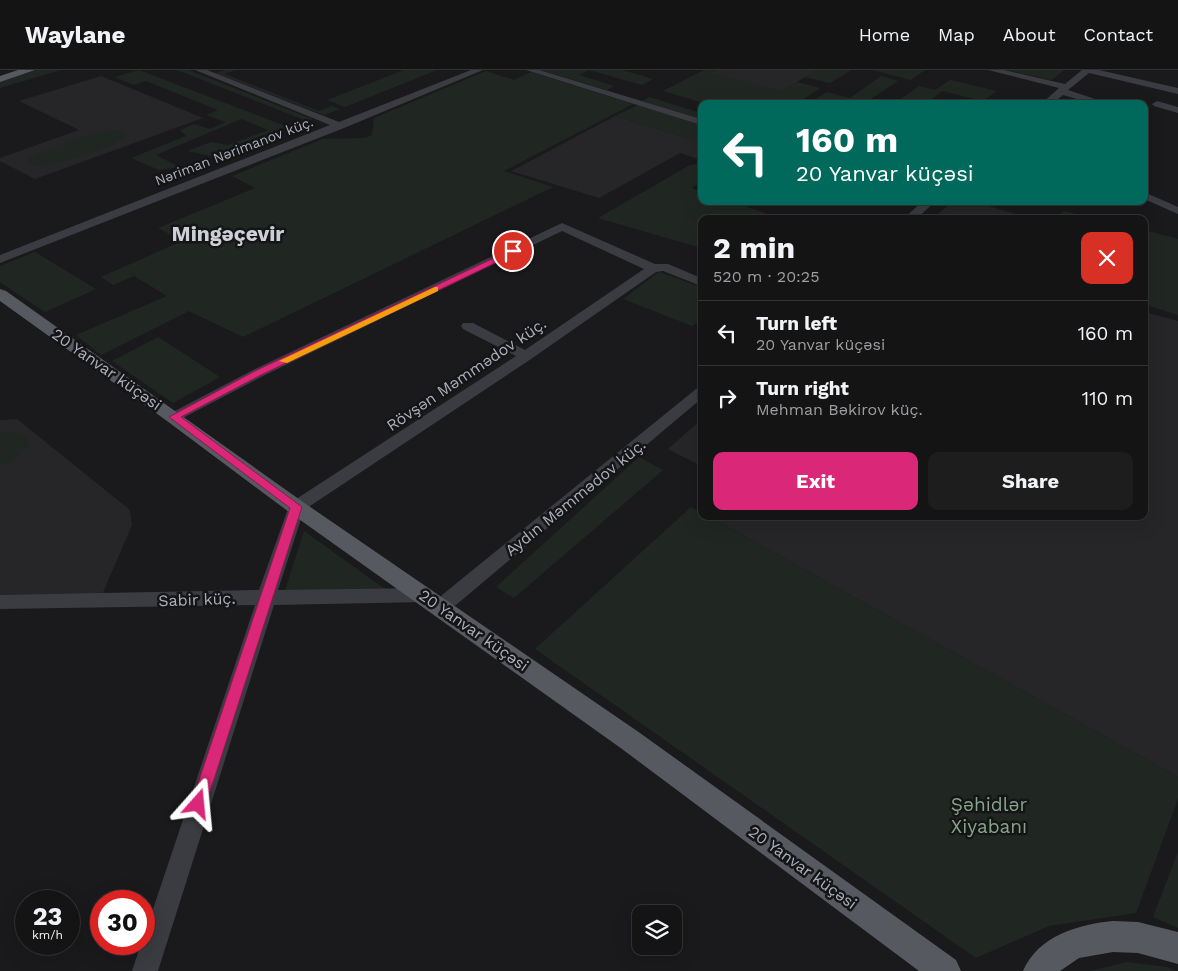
<!DOCTYPE html>
<meta charset="utf-8">
<style>
:root{--surface:#141415;--page:#1d1d1e;--text:#f1f3f6;--muted:#9d9ea0;--line:#333334;--accent:#db2777}
body{margin:0;font-family:"Work Sans",sans-serif;background:var(--page);color:var(--text);height:100vh;display:flex;flex-direction:column;font-size:19px;white-space:nowrap}
*{box-sizing:border-box;margin:0}
p{font-size:16px;color:var(--muted)}
.icon{flex:none;width:28px;height:28px;fill:none;stroke:currentColor;stroke-width:2;stroke-linecap:round;stroke-linejoin:round}
.map{position:relative;flex:1;overflow:hidden}
.details{position:absolute;left:698px;top:145px;width:450px;height:305px;display:flex;flex-direction:column;background:var(--surface);border-radius:10px;box-shadow:0 5px 20px #0002,0 0 0 1px var(--line)}
.details>*{flex:none}
.hud{position:absolute;left:698px;top:30px;width:450px;height:105px;border-radius:10px;box-shadow:0 5px 20px #0002,0 0 0 1px var(--line);background:#00695c;color:#fff;overflow:hidden}
.fabs{position:absolute;left:632px;top:835px;display:grid;gap:10px}
.fabs a{display:grid;place-items:center;width:50px;height:50px;border-radius:10px;background:var(--surface);box-shadow:0 5px 20px #0002,0 0 0 1px var(--line);font-size:25px}
.speed{position:absolute;left:15px;top:820px;display:flex;gap:10px;font-size:25px;font-weight:700;text-align:center}
.speed>*{display:grid;place-content:center;width:65px;height:65px;border-radius:50%;background:var(--surface);box-shadow:0 5px 20px #0002,0 0 0 1px var(--line);line-height:1}
.speed small{font-size:12px;font-weight:400}
.speed .limit{border:8px solid #d22;background:#fff;color:#111}
.pin{position:absolute;display:grid;place-items:center;width:42px;height:42px;color:#fff;margin:-21px;border:2px solid #fff;border-radius:50%;box-shadow:0 1px 5px #0007}
.me{position:absolute;width:55px;margin:-28px;rotate:18deg;stroke-linejoin:round;filter:drop-shadow(0 0 4px #0008)}
.turn{display:flex;align-items:center;gap:18px;height:105px;padding:0 15px;font-size:22px}
.turn .icon{width:65px;height:65px;stroke-width:2.5}
.turn b{display:block;font-size:35px;line-height:42px}
.round{display:grid;place-items:center;flex:none;width:52px;height:52px;border-radius:10px;background:var(--page)}
.head{display:flex;align-items:center;justify-content:space-between;height:85px;padding:0 15px}
h1{font-size:30px;font-weight:700;line-height:38px}
.cta{display:flex;gap:10px;margin-top:auto;padding:10px 15px}
.cta a{flex:1;height:58px;border-radius:10px;background:var(--accent);color:#fff;font-size:20px;font-weight:700;line-height:58px;text-align:center}
.cta a+a{background:var(--page);color:var(--text)}
ul{padding:0;list-style:none}
li{display:flex;align-items:center;gap:15px;height:65px;padding:0 15px;border-top:1px solid var(--line)}
li div{flex:1}
li b{display:block;font-size:19px}
li em{font-style:normal}
header{display:flex;align-items:center;gap:30px;box-sizing:border-box;height:70px;padding:0 25px;background:var(--surface);border-bottom:1px solid var(--line)}
header strong{font-size:24px}
nav{display:flex;gap:28px;margin-inline-start:auto;font-size:18px}
.map>svg:first-child{display:block}
.built{fill:#262629}
.green{fill:#202722}
.lines{fill:none;stroke-linecap:round;stroke-linejoin:round}
.minor{fill:#3b3c41;fill-rule:evenodd}
.major{fill:#575960;fill-rule:evenodd}
.route{fill:#db2777;stroke:#8e194d}
.slow{fill:#f59e0b}
.labels{text-anchor:middle;stroke-width:5;stroke-linejoin:round;paint-order:stroke}
.far-street-label{font-size:14px;fill:#adb0bb;stroke:#151517}
.street-label{font-size:16px;fill:#adb0bb;stroke:#151517}
.near-park-label{font-size:19px;fill:#86a48a;stroke:#151517}
.far-town-label{font-size:21px;font-weight:bold;fill:#ced0d7;stroke:#151517}
</style>
<header>
<strong>Waylane</strong>
<nav><a>Home</a><a>Map</a><a>About</a><a>Contact</a></nav>
</header>
<div class="map">
<svg width="1178" height="901" viewBox="0 0 1178 901">
<rect width="100%" height="100%" fill="#1a1a1c"/>
<g class="built">
<polygon points="717,0 817,0 780,22 711,3"/>
<polygon points="101,6 203,48 35,109 0,91 0,88 79,60 19,31"/>
<polygon points="615,46 691,69 701,65 701,90 680,83 599,128 511,101"/>
<polygon points="953,131 971,131 1022,146 1020,149 932,149"/>
<polygon points="1144,242 1178,251 1178,707 708,446 1144,446"/>
<polygon points="17,349 130,440 132,455 98,534 0,534 0,350"/>
<polygon points="701,350 701,396 668,379"/>
</g>
<g class="green">
<polygon points="37,0 61,0 0,18 0,11"/>
<polygon points="139,0 288,57 211,86 187,81 211,72 228,75 268,60 241,49 156,85 179,97 159,100 131,88 186,66 180,60 194,54 210,59 226,52 206,45 218,40 146,11 134,15 114,7"/>
<polygon points="177,0 189,0 312,49 307,51"/>
<polygon points="225,0 235,0 225,4 319,41 332,36 340,39 324,45 215,3"/>
<polygon points="404,0 437,0 345,37 327,30"/>
<polygon points="540,0 622,0 653,9 642,15 589,0 579,5 614,16 607,20"/>
<polygon points="704,0 717,0 712,3 779,21 797,12 821,18 796,34 707,34 663,21"/>
<polygon points="817,0 851,0 830,13 805,7"/>
<polygon points="873,0 925,0 911,10"/>
<polygon points="1007,0 1064,0 1052,10"/>
<polygon points="486,1 514,10 531,2 633,34 504,101 553,117 243,267 189,241 101,285 76,265 167,226 134,206 113,215 101,207 182,171 158,158 255,118 232,106 323,69 364,68 372,65 374,48"/>
<polygon points="881,6 898,11 863,34 827,34 814,30 827,22 850,28"/>
<polygon points="950,10 997,21 983,31 942,21 926,34 894,34 919,16 935,20"/>
<polygon points="649,27 701,43 701,49 642,31"/>
<polygon points="638,35 701,55 701,65 691,69 615,46"/>
<path d="M118,60L125,63L126,66C116,78 39,103 27,93V89L33,85L94,63Z"/>
<polygon points="696,94 701,95 701,111 692,118 701,122 701,131 729,131 783,149 701,149 701,178 598,148 690,95"/>
<polygon points="1064,141 1097,149 1030,149 1033,145 1057,147"/>
<polygon points="1144,160 1178,169 1178,245 1144,234"/>
<polygon points="35,182 96,219 45,242 0,212 0,196"/>
<polygon points="659,202 701,217 701,250 692,256 623,229"/>
<polygon points="158,267 220,307 173,333 112,291"/>
<path d="M0,362C11,362 23,360 29,371C27,385 12,391 0,395Z"/>
<polygon points="639,387 663,400 514,528 496,517"/>
<polygon points="691,437 701,443 701,446 708,446 1178,707 1178,729 1136,843 1049,856 976,888 535,579"/>
<polygon points="304,461 400,530 281,533"/>
<polygon points="1178,782 1178,858 1153,847"/>
<polygon points="1127,892 1167,897 1176,901 1090,901"/>
</g>
<g class="lines">
<g class="minor">
<polygon points="195,0 207,0 339,52 471,0 483,0 344,58 0,193 0,185 330,55"/>
<polygon points="526,0 539,0 701,49 701,55"/>
<polygon points="988,0 1004,0 1065,14 1082,0 1099,0 1178,18 1178,24 1089,3 1068,20 1110,34 1094,34 1063,25 1052,34 1041,34 1059,18"/>
<polygon points="1157,31 1178,37 1178,43 1154,36 1152,34"/>
<polygon points="1144,122 1178,137 1178,144 1144,129"/>
<polygon points="923,131 936,131 916,149 903,149"/>
<polygon points="562,153 655,194 668,194 701,208 701,216 663,201 656,202 531,289 304,440 278,520 425,518 432,520 434,525 432,530 425,532 274,535 158,901 132,901 141,874 144,874 144,866 255,535 0,539 0,525 259,520 290,433 516,286 463,259 461,256 463,253 473,253 525,280 644,199 562,161 263,306 179,350 169,350 166,347 169,344 253,300"/>
<polygon points="701,317 701,329 456,535 449,537 442,535 439,530 442,525 696,319"/>
</g>
<g class="major">
<polygon points="18,0 35,0 0,12 0,6"/>
<polygon points="0,219 6,221 303,432 640,663 956,890 961,901 919,901 622,679 289,442 167,351 0,231"/>
<path d="M1113,851L1138,852L1178,862V894L1138,883L1113,882L1079,888L1060,901H1023C1038,866 1079,854 1113,851Z"/>
</g>
</g>
<polygon class="route" points="513,179 516,180 516,183 261,305 181,347 302,437 206,734 204,738 198,741 193,738 191,734 290,438 169,347 255,301"/>
<polygon class="slow" points="435,217 438,217 438,221 287,293 279,291"/>
<g class="labels">
<g class="far-street-label">
<text transform="translate(234 81) rotate(-21)" y="5">Nəriman Nərimanov küç.</text>
</g>
<g class="street-label">
<text transform="translate(107 299) rotate(35)" y="6">20 Yanvar küçəsi</text>
<text transform="translate(466 304) rotate(-34)" y="6">Rövşən Məmmədov küç.</text>
<text transform="translate(575 427) rotate(-39)" y="6">Aydın Məmmədov küç.</text>
<text transform="translate(197 529) rotate(-2)" y="6">Sabir küç.</text>
<text transform="translate(474 560) rotate(35)" y="6">20 Yanvar küçəsi</text>
<text transform="translate(803 797) rotate(36)" y="6">20 Yanvar küçəsi</text>
</g>
<g class="near-park-label">
<text x="989" y="741">Şəhidlər<tspan x="989" dy="22">Xiyabanı</tspan></text>
</g>
<g class="far-town-label">
<text x="228" y="171">Mingəçevir</text>
</g>
</g>
</svg>
<div class="fabs">
<a><svg class="icon" aria-label="layers" viewBox="0 0 24 24"><path d="M12 4l9 5-9 5-9-5zM3 14l9 5 9-5"/></svg></a>
</div>
<div class="speed"><div>23<small>km/h</small></div><div class="limit">30</div></div>
<div class="pin" style="left:513px;top:181px;background:#d93025"><svg class="icon" aria-label="arrive" viewBox="0 0 24 24"><path d="M6 21V4h12l-3 4 3 4H6"/></svg></div>
<svg class="me" style="left:198px;top:734px" viewBox="-20 -20 40 40"><path d="M0-17L14 15 0 8-14 15z" fill="#db2777" stroke="#fff" stroke-width="4"/></svg>
<div class="hud">
<div class="turn"><svg class="icon" aria-label="left" viewBox="0 0 24 24"><path d="M17 20v-9H6M10 6l-5 5 5 5"/></svg><div><b>160 m</b>20 Yanvar küçəsi</div></div>
</div>
<section class="details">
<div class="head"><div><h1>2 min</h1><p>520 m · 20:25</p></div><a class="round" style="background:#d93025;color:#fff"><svg class="icon" aria-label="close" viewBox="0 0 24 24"><path d="M6 6l12 12M18 6L6 18"/></svg></a></div>
<ul>
<li><svg class="icon" aria-label="left" viewBox="0 0 24 24"><path d="M17 20v-9H6M10 6l-5 5 5 5"/></svg><div><b>Turn left</b><p>20 Yanvar küçəsi</p></div><em>160 m</em></li>
<li><svg class="icon" aria-label="right" viewBox="0 0 24 24"><path d="M7 20v-9h11M14 6l5 5-5 5"/></svg><div><b>Turn right</b><p>Mehman Bəkirov küç.</p></div><em>110 m</em></li>
</ul>
<div class="cta"><a>Exit</a><a>Share</a></div>
</section>
</div>
